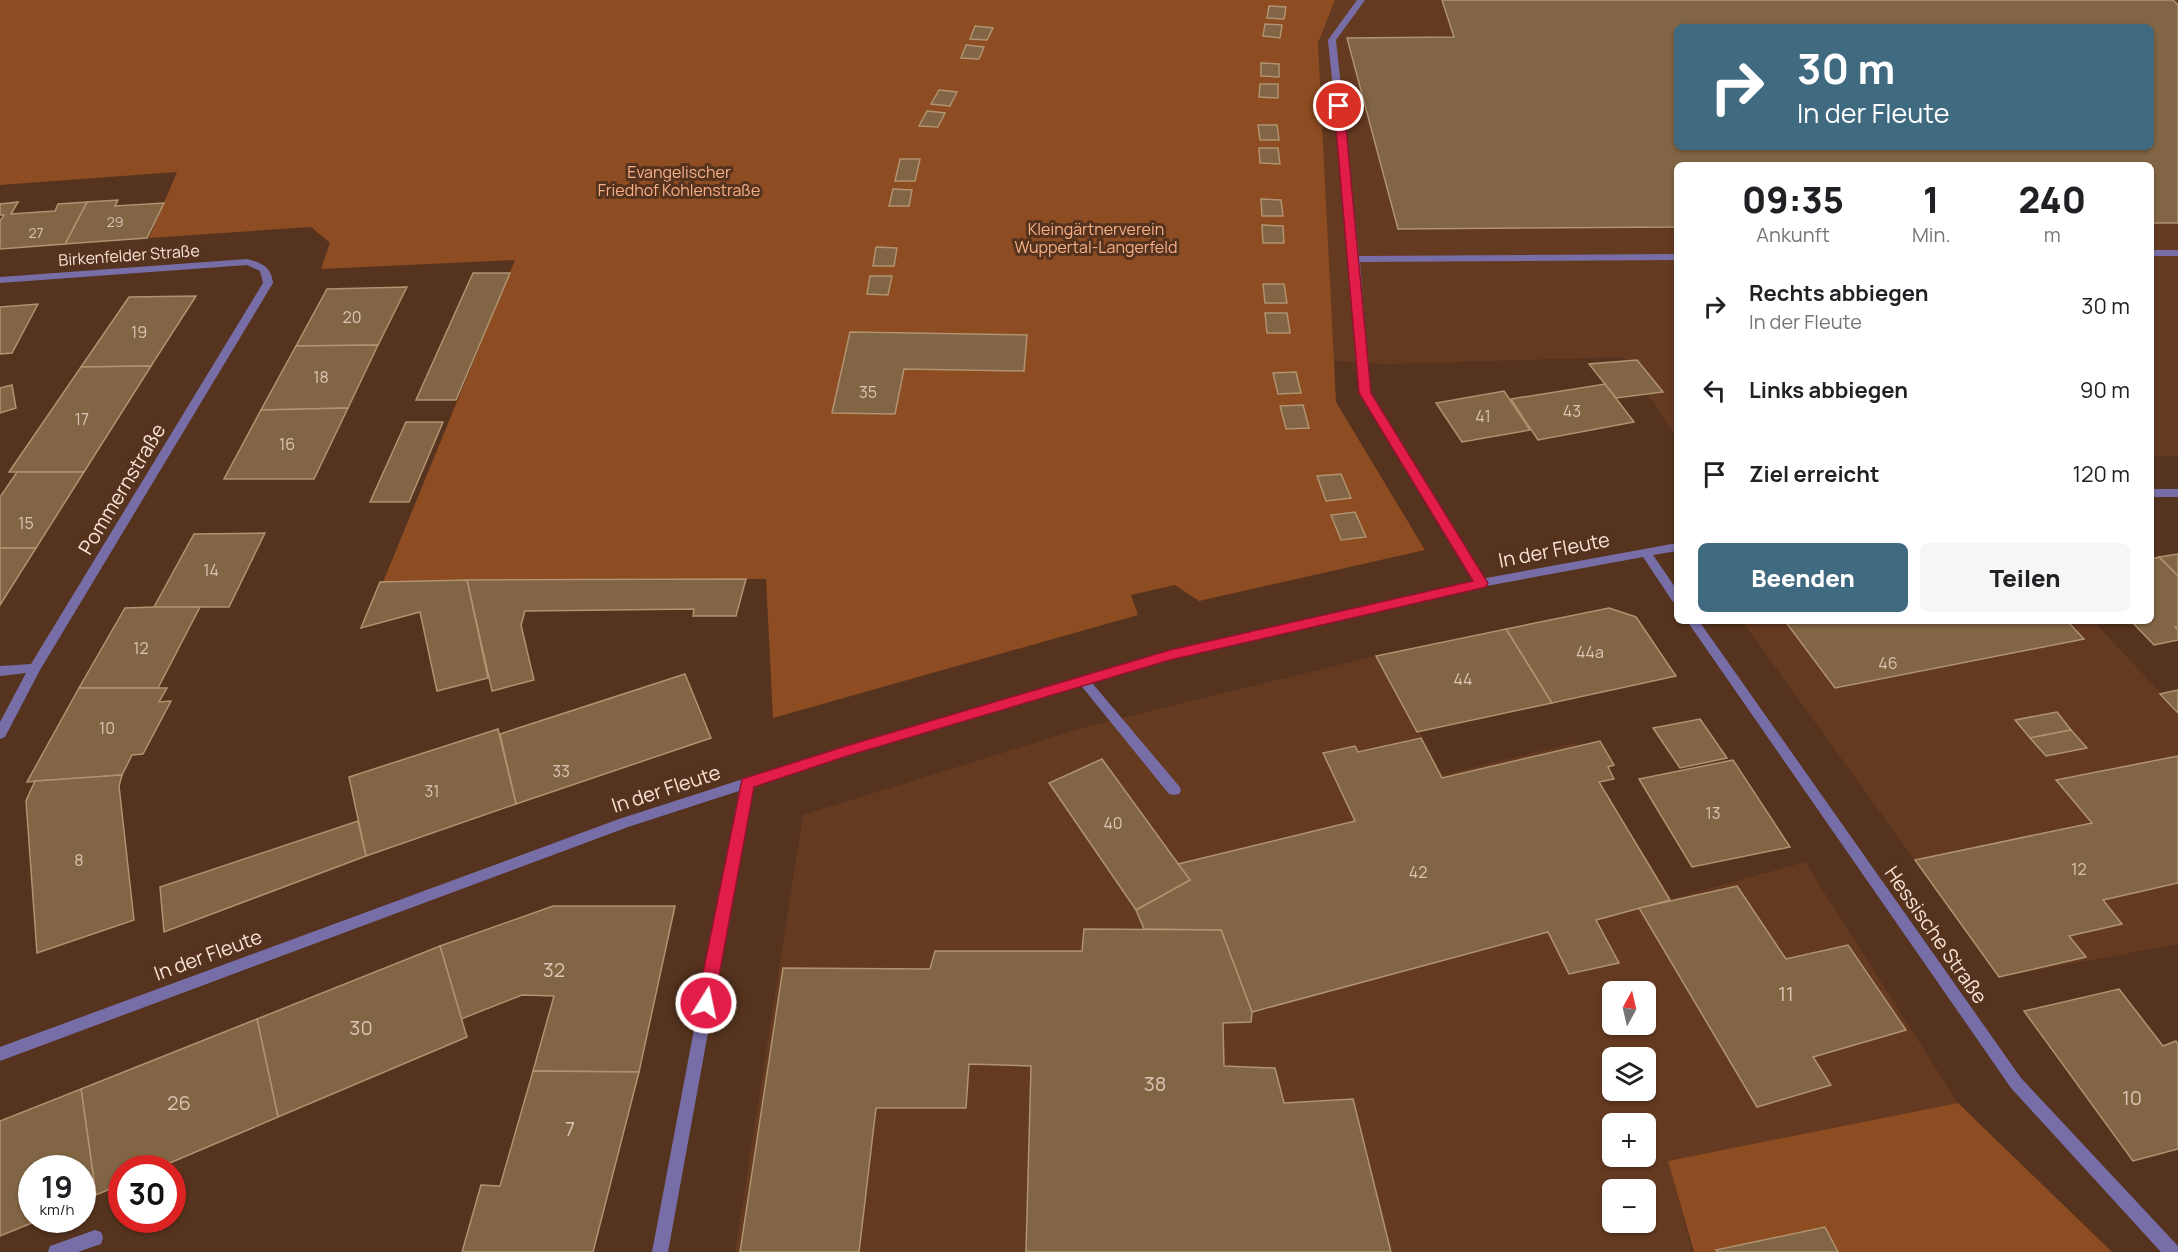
<!DOCTYPE html>
<html lang="de">
<meta charset="utf-8">
<style>
:root{--surface:#fff;--page:#f6f6f6;--text:#202124;--muted:#757577;--accent:#406a80}
body{margin:0;font-family:Manrope,sans-serif;background:var(--page);color:var(--text);height:100vh;display:flex;flex-direction:column;font-size:22px;white-space:nowrap}
*{box-sizing:border-box;margin:0}
p{font-size:20px;color:var(--muted)}
.icon{flex:none;width:33px;height:33px;fill:none;stroke:currentColor;stroke-width:2;stroke-linecap:round;stroke-linejoin:round}
.map{position:relative;flex:1;overflow:hidden}
.drawer{position:absolute;left:1674px;top:162px;width:480px;height:462px;display:flex;flex-direction:column;background:var(--surface);border-radius:9px;box-shadow:0 2px 4px #0004}
.drawer>*{flex:none}
.hud{position:absolute;left:1674px;top:24px;width:480px;height:126px;border-radius:9px;box-shadow:0 2px 4px #0004;background:#406a80;color:#fff;overflow:hidden}
.needle{width:39px;rotate:8deg}
.fabs{position:absolute;left:1602px;top:981px;display:grid;gap:12px}
.fabs a{display:grid;place-items:center;width:54px;height:54px;border-radius:9px;background:var(--surface);box-shadow:0 2px 4px #0004;font-size:30px}
.speed{position:absolute;left:18px;top:1155px;display:flex;gap:12px;font-size:30px;font-weight:700;text-align:center}
.speed>*{display:grid;place-content:center;width:78px;height:78px;border-radius:50%;background:var(--surface);box-shadow:0 2px 4px #0004;line-height:1}
.speed small{font-size:15px;font-weight:400}
.speed .limit{border:9px solid #d22;background:#fff;color:#111}
.pin{position:absolute;display:grid;place-items:center;width:51px;height:51px;color:#fff;margin:-26px;border:3px solid #fff;border-radius:50%;box-shadow:0 2px 6px #0007}
.me{position:absolute;width:66px;margin:-33px;rotate:10deg;stroke-linejoin:round;filter:drop-shadow(0 0 4px #0008)}
.turn{display:flex;align-items:center;gap:21px;height:126px;padding:0 24px;font-size:27px}
.turn .icon{width:78px;height:78px;stroke-width:2.5}
.turn b{display:block;font-size:42px;line-height:51px}
.eta{display:flex;justify-content:space-evenly;align-items:center;height:102px;text-align:center}
.eta b{font-size:36px;font-weight:800;line-height:42px}
.action{display:flex;gap:12px;margin-top:auto;padding:12px 24px}
.action a{flex:1;height:69px;border-radius:9px;background:var(--accent);color:#fff;font-size:24px;font-weight:800;line-height:69px;text-align:center}
.action a+a{background:var(--page);color:var(--text)}
ul{padding:0;list-style:none}
li{display:flex;align-items:center;gap:18px;height:84px;padding:0 24px}
li div{flex:1}
li b{display:block;font-size:22px}
li em{font-style:normal}
.map>svg:first-child{display:block}
.built{fill:#643a21;fill-rule:evenodd}
.green{fill:#8d4c21}
.building{fill:#816544;stroke:#b09370;stroke-width:1.5;fill-rule:evenodd}
.lines{fill:none;stroke-linecap:round;stroke-linejoin:round}
.service{fill:#786ea7;fill-rule:evenodd}
.minor{fill:#786ea7;fill-rule:evenodd}
.route{fill:#e11d48;stroke:#92132f;stroke-width:1.5}
.labels{text-anchor:middle;stroke-width:6;stroke-linejoin:round;paint-order:stroke}
.far-number-label{font-size:14px;fill:#dbc4b2}
.far-park-label{font-size:16px;fill:#f6b088;stroke:#55331e}
.far-street-label{font-size:16px;fill:#f9e3d6;stroke:#55331e}
.number-label{font-size:16px;fill:#dbc4b2}
.street-label{font-size:20px;fill:#f9e3d6;stroke:#55331e}
.near-number-label{font-size:20px;fill:#dbc4b2}
</style>
<div class="map">
<svg width="2178" height="1252" viewBox="0 0 2178 1252">
<rect width="100%" height="100%" fill="#55331e"/>
<g class="built">
<path d="M1335,0H2178V456H2151V165H1677V438L1623,357L1388,364L1333,361L1318,43ZM1677,27H2151V147H1677Z"/>
<polygon points="1742,621 2093,621 2178,711 2178,944 1999,977"/>
<path d="M1378,655L1443,775L1574,743L1672,899L1805,862L1958,1103L1669,1161L1692,1252H735L803,815L1082,728ZM1612,992H1646V1024H1612ZM1612,1058H1646V1090H1612ZM1612,1124H1646V1156H1612ZM1612,1190H1646V1222H1612Z"/>
</g>
<g class="green">
<polygon points="0,0 1335,0 1318,43 1336,402 1425,550 1199,601 1175,585 1131,595 1138,615 773,718 766,579 383,582 515,260 321,269 330,243 311,227 149,238 177,172 0,185"/>
<polygon points="1958,1103 2112,1252 1694,1252 1668,1161"/>
</g>
<g class="building">
<path d="M1442,0H2173L2178,5V223H2151V165H1677V227L1398,229L1347,38L1454,37ZM1677,27H2151V147H1677Z"/>
<polygon points="1269,6 1286,7 1284,19 1267,18"/>
<polygon points="1265,24 1282,25 1280,38 1263,36"/>
<polygon points="975,26 993,28 987,40 970,39"/>
<polygon points="966,45 984,47 979,59 961,58"/>
<polygon points="1261,63 1279,64 1279,77 1261,76"/>
<polygon points="1260,84 1278,84 1278,98 1259,97"/>
<polygon points="939,90 957,92 950,106 931,104"/>
<polygon points="927,111 945,113 938,127 919,126"/>
<polygon points="1258,125 1277,125 1279,140 1260,140"/>
<polygon points="1259,148 1278,148 1280,164 1260,163"/>
<polygon points="900,159 920,159 915,181 895,181"/>
<polygon points="893,189 912,190 909,206 889,206"/>
<polygon points="1261,199 1281,200 1283,216 1262,216"/>
<polygon points="118,200 115,206 164,203 147,238 65,244 87,202"/>
<polygon points="18,202 11,214 55,211 58,204 87,202 65,244 0,249 0,221 4,215 0,215 0,204"/>
<polygon points="1262,225 1283,226 1284,243 1263,243"/>
<polygon points="876,247 897,248 894,266 873,266"/>
<polygon points="473,273 510,273 456,400 416,400"/>
<polygon points="870,276 892,276 888,295 867,294"/>
<polygon points="1263,284 1284,284 1287,303 1265,303"/>
<polygon points="407,287 378,345 296,346 327,289"/>
<polygon points="196,296 151,366 81,367 129,297"/>
<polygon points="38,304 12,353 0,354 0,307"/>
<polygon points="1265,313 1287,313 1290,333 1267,333"/>
<polygon points="850,332 1027,335 1024,371 904,369 895,414 832,413"/>
<polygon points="378,345 348,408 261,410 296,346"/>
<polygon points="1637,360 1663,392 1616,398 1589,364"/>
<polygon points="151,366 84,472 9,472 81,367"/>
<polygon points="1296,372 1301,393 1278,394 1273,373"/>
<polygon points="1605,384 1634,422 1538,440 1511,399"/>
<polygon points="12,385 16,408 0,413 0,388"/>
<polygon points="1504,391 1530,430 1462,442 1436,403"/>
<polygon points="1303,405 1309,428 1286,429 1280,406"/>
<polygon points="348,408 314,479 224,479 261,410"/>
<polygon points="406,422 443,422 409,502 370,502"/>
<polygon points="17,472 84,472 36,548 0,548 0,497"/>
<polygon points="1341,474 1351,498 1326,501 1317,476"/>
<polygon points="1355,512 1366,537 1341,540 1331,515"/>
<polygon points="265,533 229,607 154,607 194,534"/>
<polygon points="0,548 36,548 0,605"/>
<polygon points="2178,554 2178,576 2159,557"/>
<polygon points="2159,557 2178,576 2178,627 2175,627 2178,630 2178,640 2154,645 2131,621 2151,621 2151,559"/>
<polygon points="746,579 736,616 693,616 694,609 525,611 521,625 534,680 492,691 467,580"/>
<polygon points="467,580 488,678 437,691 420,612 361,628 380,582"/>
<polygon points="154,607 200,607 158,688 79,688 125,608"/>
<polygon points="1609,608 1636,617 1676,676 1552,703 1506,629"/>
<polygon points="1785,621 2067,621 2084,639 1835,688"/>
<polygon points="1506,629 1552,703 1417,732 1376,656"/>
<polygon points="685,674 711,738 516,804 500,734"/>
<polygon points="79,688 167,688 159,702 171,701 143,754 132,755 122,775 27,782"/>
<polygon points="2178,690 2178,713 2160,694"/>
<polygon points="2057,712 2071,730 2030,738 2015,720"/>
<polygon points="1700,719 1727,758 1680,768 1653,728"/>
<polygon points="498,729 516,804 366,856 349,777"/>
<polygon points="2071,730 2087,748 2046,756 2030,738"/>
<polygon points="1421,738 1442,778 1600,741 1614,765 1608,767 1614,779 1599,782 1670,900 1596,920 1619,963 1569,974 1548,932 1252,1012 1221,930 1144,929 1136,910 1190,880 1178,864 1355,821 1323,753 1355,746 1358,752"/>
<polygon points="2178,756 2178,883 2103,900 2122,924 2069,936 2086,957 1999,977 1915,860 2092,823 2056,780"/>
<polygon points="1102,759 1190,880 1136,910 1049,783"/>
<polygon points="1733,760 1790,847 1692,867 1639,779"/>
<polygon points="122,775 119,786 134,920 37,953 26,801 35,781"/>
<polygon points="358,821 366,856 164,932 160,887"/>
<polygon points="1737,886 1786,959 1848,945 1906,1030 1813,1057 1831,1085 1757,1107 1639,908"/>
<polygon points="553,906 675,906 639,1072 533,1071 554,996 522,995 461,1019 440,946"/>
<polygon points="1084,929 1221,930 1252,1012 1251,1022 1223,1023 1224,1066 1275,1068 1284,1103 1353,1099 1391,1252 1026,1252 1031,1066 969,1064 966,1108 876,1108 859,1252 740,1252 783,968 930,969 935,951 1082,951"/>
<polygon points="440,946 467,1037 278,1117 257,1019"/>
<polygon points="2119,989 2163,1046 2176,1041 2178,1044 2178,1149 2133,1161 2024,1011"/>
<polygon points="257,1019 278,1117 158,1168 122,1168 122,1184 96,1195 81,1089"/>
<polygon points="533,1071 639,1072 593,1252 462,1252 481,1185 500,1186"/>
<polygon points="81,1089 96,1195 82,1201 82,1168 32,1168 32,1220 39,1220 0,1236 0,1121"/>
<polygon points="1825,1227 1838,1252 1717,1252 1716,1250"/>
</g>
<g class="lines">
<g class="service">
<polygon points="1357,0 1365,0 1336,40 1359,256 1677,254 1677,260 1360,262 1370,393 1487,583 1481,587 1477,586 1360,393 1350,259 1328,40"/>
<rect x="2151" y="250" width="27" height="6"/>
<polygon points="1083,675 1087,677 1179,786 1181,790 1179,794 1174,795 1169,794 1079,683 1077,680 1079,677"/>
<polygon points="95,1230 101,1232 103,1238 101,1244 78,1252 48,1252 50,1246"/>
</g>
<g class="minor">
<path d="M247,259C262,263 271,266 273,283L40,670L5,737L0,739V722L26,673L0,676V666L31,664L263,283L260,271L247,265L0,283V277Z"/>
<rect x="2151" y="489" width="27" height="8"/>
<polygon points="1677,543 1677,551 1653,555 1677,590 1677,603 1673,602 1643,557 1481,587 1170,659 825,763 753,786 668,1252 652,1252 739,791 628,827 0,1061 0,1047 619,819 824,753 1170,651 1481,579"/>
<polygon points="1687,621 1699,621 2021,1078 2178,1246 2178,1252 2161,1252 2011,1088"/>
</g>
</g>
<polygon class="route" points="1339,103 1344,106 1371,393 1486,580 1488,583 1486,587 1170,660 847,756 754,787 714,1003 711,1008 706,1010 700,1008 697,1003 742,779 846,746 1170,650 1473,581 1359,393 1334,106"/>
<g class="labels">
<g class="far-number-label">
<text x="115" y="227">29</text>
<text x="36" y="238">27</text>
</g>
<g class="far-park-label">
<text x="679" y="178">Evangelischer<tspan x="679" dy="18">Friedhof Kohlenstraße</tspan></text>
<text x="1096" y="235">Kleingärtnerverein<tspan x="1096" dy="18">Wuppertal-Langerfeld</tspan></text>
</g>
<g class="far-street-label">
<text transform="translate(129 255) rotate(-4)" y="6">Birkenfelder Straße</text>
</g>
<g class="number-label">
<text x="352" y="323">20</text>
<text x="139" y="338">19</text>
<text x="321" y="383">18</text>
<text x="868" y="398">35</text>
<text x="1572" y="417">43</text>
<text x="1483" y="422">41</text>
<text x="82" y="425">17</text>
<text x="287" y="450">16</text>
<text x="26" y="529">15</text>
<text x="211" y="576">14</text>
<text x="141" y="654">12</text>
<text x="1590" y="658">44a</text>
<text x="1888" y="669">46</text>
<text x="1463" y="685">44</text>
<text x="107" y="734">10</text>
<text x="561" y="777">33</text>
<text x="432" y="797">31</text>
<text x="1713" y="819">13</text>
<text x="1113" y="829">40</text>
<text x="79" y="866">8</text>
<text x="2079" y="875">12</text>
<text x="1418" y="878">42</text>
</g>
<g class="street-label">
<text transform="translate(122 489) rotate(-59)" y="7">Pommernstraße</text>
<text transform="translate(1554 550) rotate(-11)" y="7">In der Fleute</text>
<text transform="translate(666 789) rotate(-18)" y="7">In der Fleute</text>
<text transform="translate(1936 935) rotate(55)" y="7">Hessische Straße</text>
<text transform="translate(208 955) rotate(-20)" y="7">In der Fleute</text>
</g>
<g class="near-number-label">
<text x="554" y="977">32</text>
<text x="1786" y="1001">11</text>
<text x="361" y="1035">30</text>
<text x="1155" y="1091">38</text>
<text x="2132" y="1105">10</text>
<text x="179" y="1110">26</text>
<text x="570" y="1136">7</text>
</g>
</g>
</svg>
<div class="fabs">
<a><svg class="needle" viewBox="-14 -14 28 28"><path d="M0-13l5 13h-10z" fill="#e53935"/><path d="M0 13l5-13h-10z" fill="#757577"/></svg></a>
<a><svg class="icon" aria-label="layers" viewBox="0 0 24 24"><path d="M12 4l9 5-9 5-9-5zM3 14l9 5 9-5"/></svg></a>
<a>+</a>
<a>−</a>
</div>
<div class="speed"><div>19<small>km/h</small></div><div class="limit">30</div></div>
<div class="pin" style="left:1339px;top:106px;background:#d93025"><svg class="icon" aria-label="arrive" viewBox="0 0 24 24"><path d="M6 21V4h12l-3 4 3 4H6"/></svg></div>
<svg class="me" style="left:706px;top:1003px" viewBox="-20 -20 40 40"><circle r="17" fill="#e11d48" stroke="#fff" stroke-width="3"/><path d="M0-11L8 9 0 5-8 9z" fill="#fff"/></svg>
<div class="hud">
<div class="turn"><svg class="icon" aria-label="right" viewBox="0 0 24 24"><path d="M7 20v-9h11M14 6l5 5-5 5"/></svg><div><b>30 m</b>In der Fleute</div></div>
</div>
<section class="drawer">
<div class="eta">
<div><b>09:35</b><p>Ankunft</p></div>
<div><b>1</b><p>Min.</p></div>
<div><b>240</b><p>m</p></div>
</div>
<ul>
<li><svg class="icon" aria-label="right" viewBox="0 0 24 24"><path d="M7 20v-9h11M14 6l5 5-5 5"/></svg><div><b>Rechts abbiegen</b><p>In der Fleute</p></div><em>30 m</em></li>
<li><svg class="icon" aria-label="left" viewBox="0 0 24 24"><path d="M17 20v-9H6M10 6l-5 5 5 5"/></svg><div><b>Links abbiegen</b></div><em>90 m</em></li>
<li><svg class="icon" aria-label="arrive" viewBox="0 0 24 24"><path d="M6 21V4h12l-3 4 3 4H6"/></svg><div><b>Ziel erreicht</b></div><em>120 m</em></li>
</ul>
<div class="action"><a>Beenden</a><a>Teilen</a></div>
</section>
</div>
